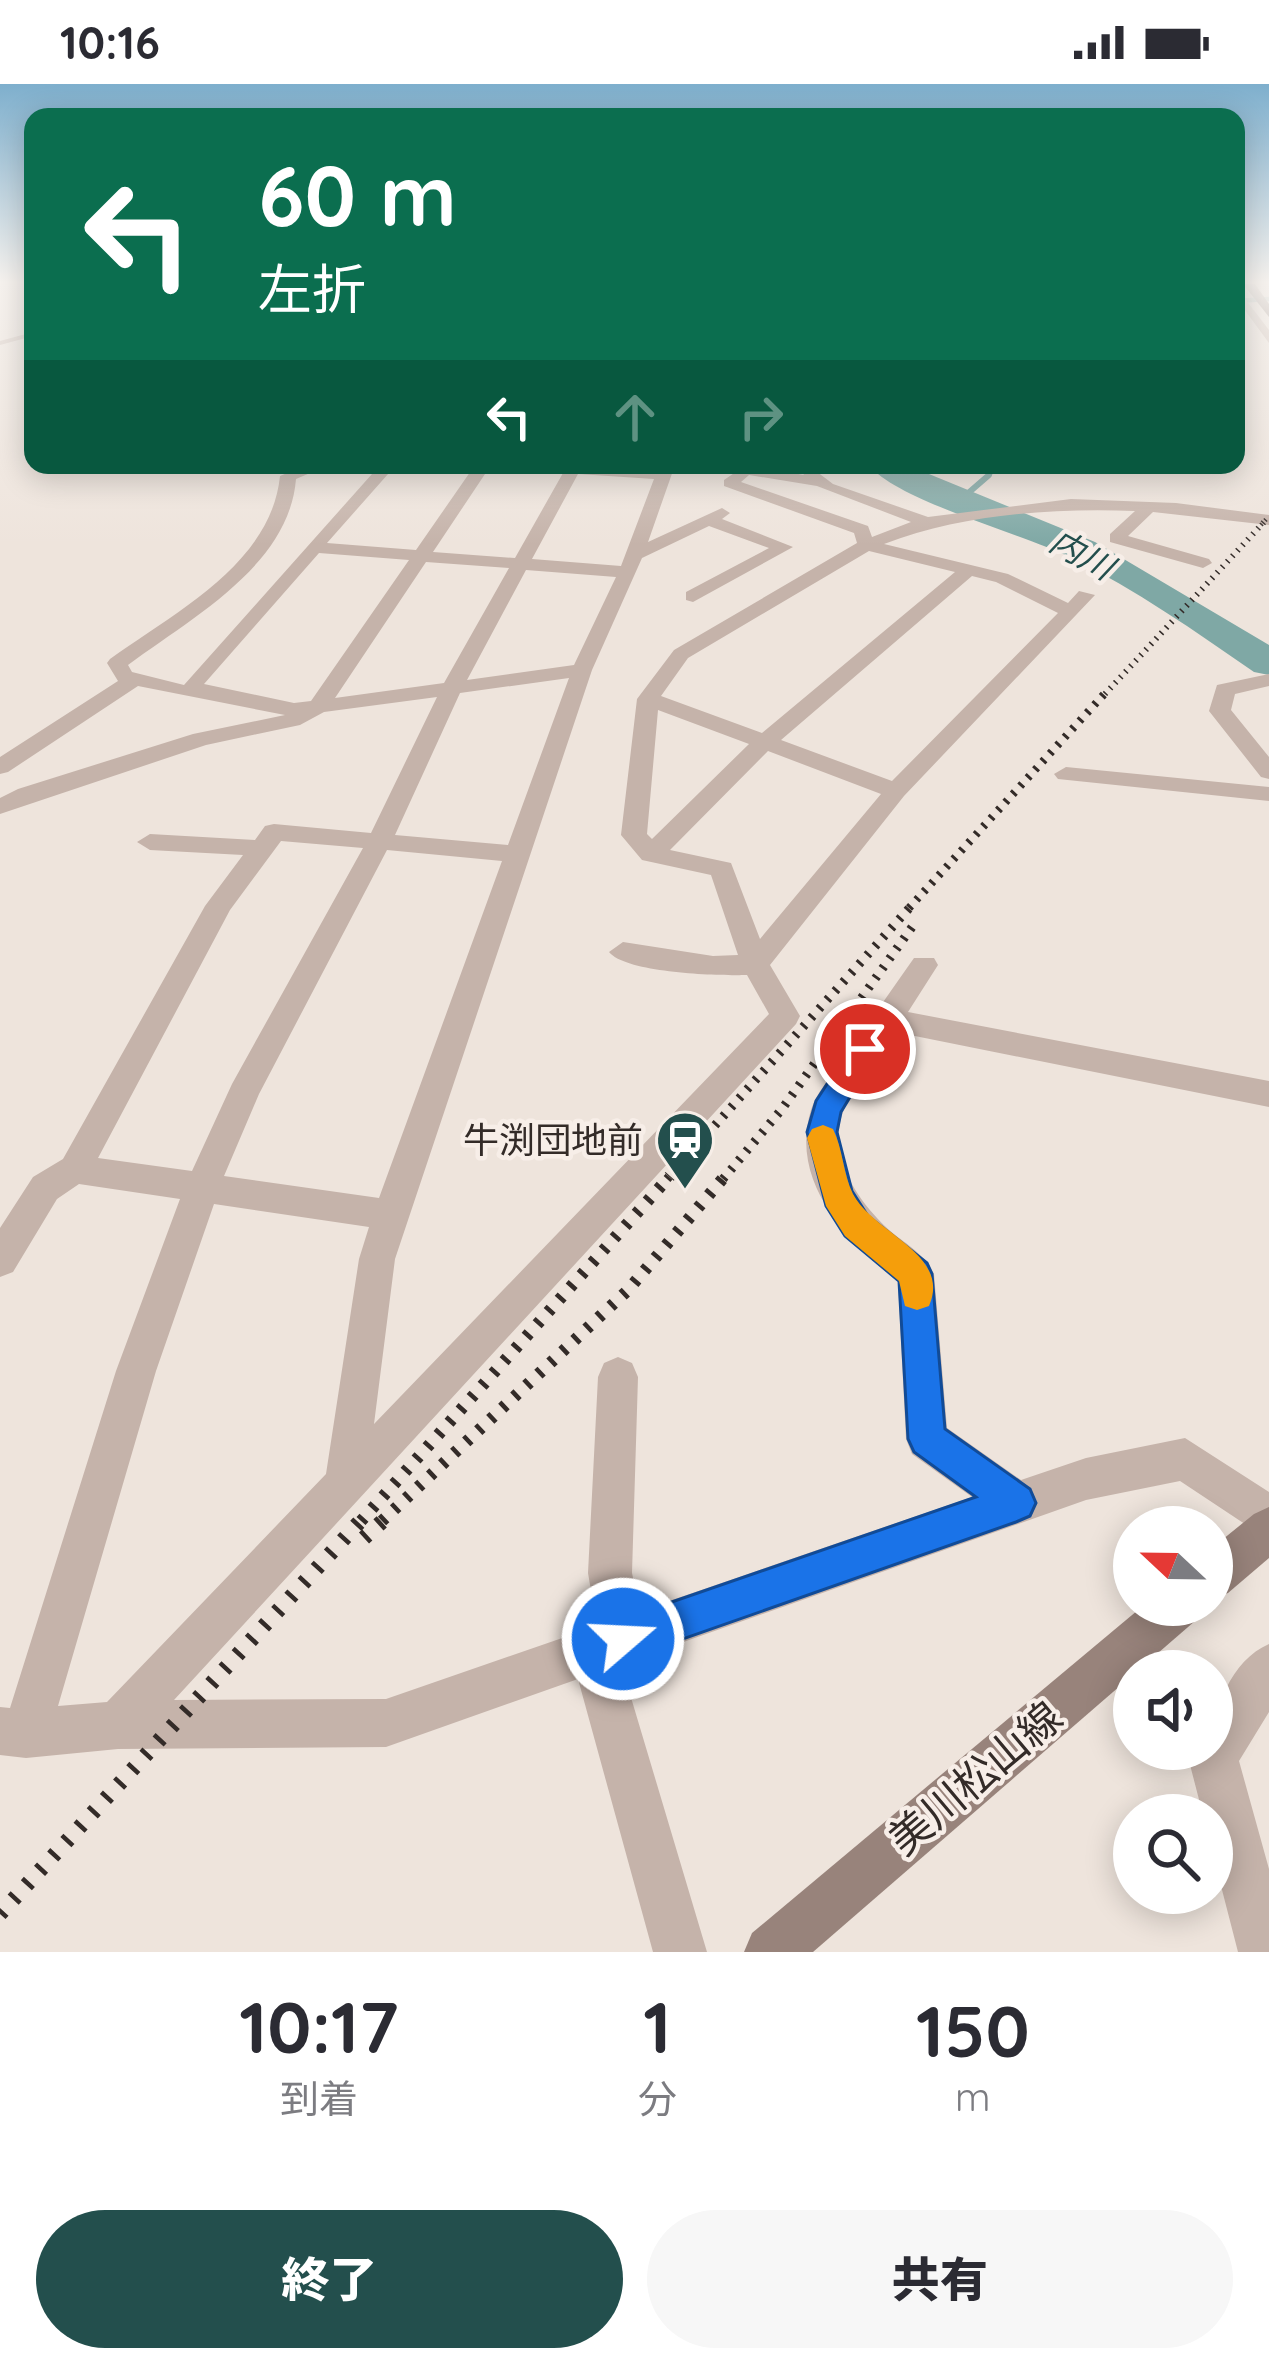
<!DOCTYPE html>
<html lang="ja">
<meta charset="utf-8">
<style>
:root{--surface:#fff;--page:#f7f7f7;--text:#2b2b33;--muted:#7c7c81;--accent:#234f4d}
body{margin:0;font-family:Quicksand,"Noto Sans JP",sans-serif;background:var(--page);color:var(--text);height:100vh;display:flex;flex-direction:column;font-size:45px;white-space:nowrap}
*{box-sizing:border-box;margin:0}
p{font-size:39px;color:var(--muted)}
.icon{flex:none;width:66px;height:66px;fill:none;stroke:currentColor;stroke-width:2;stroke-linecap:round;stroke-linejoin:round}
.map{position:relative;height:1868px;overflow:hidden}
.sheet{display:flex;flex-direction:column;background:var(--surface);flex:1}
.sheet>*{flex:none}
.banner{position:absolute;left:24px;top:24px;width:1221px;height:366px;border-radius:24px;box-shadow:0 6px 30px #0003;background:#0b6e4f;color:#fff;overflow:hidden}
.needle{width:78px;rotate:292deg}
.fabs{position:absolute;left:1113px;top:1422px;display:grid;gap:24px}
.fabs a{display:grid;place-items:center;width:120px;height:120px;border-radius:50%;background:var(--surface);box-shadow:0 6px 30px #0003;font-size:60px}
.pin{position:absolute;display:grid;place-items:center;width:102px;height:102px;color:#fff;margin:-51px;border:6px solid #fff;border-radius:50%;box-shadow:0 3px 12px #0007}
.me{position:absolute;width:132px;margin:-66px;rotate:71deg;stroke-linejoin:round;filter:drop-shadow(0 0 9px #0008)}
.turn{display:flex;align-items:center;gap:42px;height:252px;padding:0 36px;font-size:54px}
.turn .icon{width:156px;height:156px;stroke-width:2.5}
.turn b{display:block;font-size:84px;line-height:102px}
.lanes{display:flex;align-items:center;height:114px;padding:0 36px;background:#0003;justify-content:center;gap:60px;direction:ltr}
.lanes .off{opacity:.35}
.eta{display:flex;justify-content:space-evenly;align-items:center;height:204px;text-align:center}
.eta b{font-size:72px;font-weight:800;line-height:84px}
.cta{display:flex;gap:24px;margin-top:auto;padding:24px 36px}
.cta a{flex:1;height:138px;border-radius:72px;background:var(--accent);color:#fff;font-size:48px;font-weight:800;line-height:138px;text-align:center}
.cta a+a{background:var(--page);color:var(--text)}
.status{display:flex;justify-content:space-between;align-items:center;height:84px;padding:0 60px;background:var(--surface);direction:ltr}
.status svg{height:33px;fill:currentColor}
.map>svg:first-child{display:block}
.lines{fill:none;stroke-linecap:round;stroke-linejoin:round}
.stream-far1{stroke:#7fa8a5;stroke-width:4.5}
.stream{stroke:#7fa8a5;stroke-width:6}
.river{fill:#7fa8a5;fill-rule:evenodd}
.service{fill:#c5b3aa;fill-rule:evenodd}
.minor{fill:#c5b3aa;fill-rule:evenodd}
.secondary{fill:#98837b;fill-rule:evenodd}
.trunk{fill:#63524e;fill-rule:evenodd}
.rail-far5{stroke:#332b28;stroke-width:4.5;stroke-dasharray:1.5 4.5;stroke-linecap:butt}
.rail-far4{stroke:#332b28;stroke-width:6;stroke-dasharray:1.5 6;stroke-linecap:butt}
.rail-far3{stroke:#332b28;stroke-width:8;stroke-dasharray:3 8;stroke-linecap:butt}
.rail-far2{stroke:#332b28;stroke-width:9;stroke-dasharray:3 9;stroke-linecap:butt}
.rail-far1{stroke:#332b28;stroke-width:12;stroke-dasharray:4.5 12;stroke-linecap:butt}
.rail{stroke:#332b28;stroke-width:15;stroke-dasharray:4.5 15;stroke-linecap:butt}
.route{fill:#1a73e8;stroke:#114b97;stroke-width:3}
.slow{fill:#f59e0b}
.labels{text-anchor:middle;stroke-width:9;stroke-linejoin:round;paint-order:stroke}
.far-water-label{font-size:33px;font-style:italic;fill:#234f4d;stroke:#f7eee8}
.poi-label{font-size:36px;fill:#332b28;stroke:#f7eee8;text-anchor:end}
.near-street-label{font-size:42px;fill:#332b28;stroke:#f7eee8}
</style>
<div class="status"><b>10:16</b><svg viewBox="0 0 49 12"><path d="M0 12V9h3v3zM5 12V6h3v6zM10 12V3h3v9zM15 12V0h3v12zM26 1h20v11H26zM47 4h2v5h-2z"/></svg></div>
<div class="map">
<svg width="1269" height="1868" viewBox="0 0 1269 1868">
<rect width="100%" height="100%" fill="#eee4dc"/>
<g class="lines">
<g class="stream-far1">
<polyline points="1236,217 1269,215"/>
<polyline points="1236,221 1236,254"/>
</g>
<polyline class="stream" points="959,417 989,391 992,381"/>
<path class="river" d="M869,381H907L1095,458L1269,561V591L1254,588C1195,547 1136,506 1072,474C1024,450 897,417 869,381Z"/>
<polygon class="service" points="33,248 33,252 0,261 0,257"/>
<g class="minor">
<polygon points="1236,203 1269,246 1269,259 1236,214"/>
<path d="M306,381H329L296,395C289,482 192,533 128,581L132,588L184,601L380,381H396L327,459L416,466L475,381H491L433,468L515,474L563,389L503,381L657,386L659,381H675L648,458L722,424L730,429L722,435L793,463L693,518L686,516V508L769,464L709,442L642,474L592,586L395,1175L374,1340L769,930L747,891C718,892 626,889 609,868L623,858L713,872L738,871L711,791L642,776L621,751L637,615L674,566L857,459L854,449L724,402V396L746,381L804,391L800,386L808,381L833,400L928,433L1071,415L1176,419L1269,431V441L1153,428L1128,452L1209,475L1212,479L1203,484L1110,458V450L1135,427C1051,424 963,430 884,460L1008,490L1068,519L1079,507L1095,511L904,712L770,881L800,932L796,940L174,1616L386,1615L597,1542L588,1489L598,1293L604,1279L618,1273L632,1279L638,1293L632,1489L640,1527L972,1413L912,1370L906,1355L898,1198C847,1157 789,1098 811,1026C816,1009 831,993 841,979C866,943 888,911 914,874H934L938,881L908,928L1269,997V1023L895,948C879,973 853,1001 843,1028C827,1072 857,1116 888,1145C904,1159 925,1170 934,1190L947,1344L1021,1396L1086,1374L1185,1354L1269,1408V1456L1180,1397L1086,1416L621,1580L707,1868H653L578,1595L386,1663L118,1665L26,1674L0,1671V1623L10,1624L116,1287L180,1115L79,1100L57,1115L13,1188L0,1193V1144L33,1093L63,1075L205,822L243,771L150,766L137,758L150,750L255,756L265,742L274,740L371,749L437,613L324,628L300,641L206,661L0,730V714L18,705L193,650L285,631L138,602L8,688L0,690V673L118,597L107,579L110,575C176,527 271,480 280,392ZM578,390L654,395L621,482L532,475ZM749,391L817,402L911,438L872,453L868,442L741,398ZM869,467L955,488L762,649L661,612L688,574ZM319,469L409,476L311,617L294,619L204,600ZM426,478L509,484L444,599L335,614ZM526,486L616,493L574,581L467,596ZM972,492L996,498L1058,529L892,697L781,656ZM569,594L508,761L395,751L460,609ZM658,626L749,660L652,755L647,750ZM768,667L881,710L760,855L731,779L670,766ZM281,757L363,764L232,1000L192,1087L98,1074L230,826ZM387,766L502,777L379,1114L224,1092L259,1010ZM214,1120L369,1143L359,1175L326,1390L107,1618L58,1622L156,1287Z"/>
<polygon points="1269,590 1269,602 1235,610 1231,626 1269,673 1269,695 1261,693 1209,627 1217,601"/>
<polygon points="1066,683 1269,703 1269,717 1058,695 1054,690"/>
<path d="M1269,1560V1628L1239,1677L1269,1785V1868H1238L1212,1767V1731H1203L1188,1673L1192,1665H1212C1212,1627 1231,1576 1269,1560Z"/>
</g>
<g class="secondary">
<polygon points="1269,1423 1269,1474 1228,1509 1212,1515 1212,1464 1254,1430"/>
<polygon points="1144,1521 1202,1521 1195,1537 813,1868 744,1868 752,1849"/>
</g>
<polygon class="trunk" points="1243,200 1255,200 1269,220 1269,233"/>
<polyline class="rail-far5" points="1261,441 1269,432"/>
<polyline class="rail-far4" points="1105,610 1264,438"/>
<polyline class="rail-far3" points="909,824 1107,607"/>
<g class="rail-far2">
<polyline points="667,1095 912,821"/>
<polyline points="723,1095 782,1025 915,839"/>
</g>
<g class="rail-far1">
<polyline points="361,1437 670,1092"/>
<polyline points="382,1437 628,1206 725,1092"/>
</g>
<g class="rail">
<polyline points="364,1454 386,1434"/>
<polyline points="0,1830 363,1434"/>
</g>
</g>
<linearGradient id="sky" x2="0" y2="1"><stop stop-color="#7eafcd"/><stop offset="0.43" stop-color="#f7f3ef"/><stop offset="1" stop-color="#f7f3ef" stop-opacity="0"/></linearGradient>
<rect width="1269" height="461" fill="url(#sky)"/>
<polygon class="route" points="865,954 879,965 841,1028 837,1048 852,1107 868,1132 927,1179 932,1190 945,1345 1030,1405 1036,1419 1030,1432 1016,1438 623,1576 608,1570 602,1555 608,1540 976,1413 914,1368 908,1355 899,1197 845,1152 826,1122 807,1048 816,1017 855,957"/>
<path class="slow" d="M823,1041L833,1045C843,1065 843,1090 853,1110C873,1149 952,1170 929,1222L917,1226L905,1222L899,1197L845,1152L826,1122L807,1054L812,1045Z"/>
<defs>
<symbol id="station-pin" viewBox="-11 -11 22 30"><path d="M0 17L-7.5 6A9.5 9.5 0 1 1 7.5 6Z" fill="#234f4d" stroke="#f7eee8"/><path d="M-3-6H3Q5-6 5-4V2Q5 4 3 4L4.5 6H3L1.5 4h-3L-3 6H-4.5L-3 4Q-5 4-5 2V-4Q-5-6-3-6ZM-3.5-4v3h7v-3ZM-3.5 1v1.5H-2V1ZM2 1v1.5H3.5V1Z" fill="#fff"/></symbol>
</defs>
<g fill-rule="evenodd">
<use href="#station-pin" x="652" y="1023" width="66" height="90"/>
</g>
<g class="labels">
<g class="far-water-label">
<text transform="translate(1082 470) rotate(29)" y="12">内川</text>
</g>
<g class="poi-label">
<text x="643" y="1069">牛渕団地前</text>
</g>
<g class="near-street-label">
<text transform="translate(975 1694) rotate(-40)" y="15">美川松山線</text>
</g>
</g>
</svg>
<div class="fabs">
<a><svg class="needle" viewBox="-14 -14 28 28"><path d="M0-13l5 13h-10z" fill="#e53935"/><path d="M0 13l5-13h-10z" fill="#7c7c81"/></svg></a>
<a><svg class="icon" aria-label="sound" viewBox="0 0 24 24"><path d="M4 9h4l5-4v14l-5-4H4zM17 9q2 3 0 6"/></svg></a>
<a><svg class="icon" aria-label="search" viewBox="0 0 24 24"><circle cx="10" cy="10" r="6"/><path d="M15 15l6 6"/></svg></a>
</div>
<div class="pin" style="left:865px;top:965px;background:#d93025"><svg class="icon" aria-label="arrive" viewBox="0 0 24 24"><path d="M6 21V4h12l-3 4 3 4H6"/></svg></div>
<svg class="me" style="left:623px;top:1555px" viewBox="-20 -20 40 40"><circle r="17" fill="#1a73e8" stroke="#fff" stroke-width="3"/><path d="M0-11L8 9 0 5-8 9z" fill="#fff"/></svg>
<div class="banner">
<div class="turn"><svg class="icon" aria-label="left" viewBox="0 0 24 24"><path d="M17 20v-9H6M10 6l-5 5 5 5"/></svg><div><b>60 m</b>左折</div></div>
<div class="lanes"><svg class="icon" aria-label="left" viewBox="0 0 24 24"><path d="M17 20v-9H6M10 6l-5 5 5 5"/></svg><svg class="icon off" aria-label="ahead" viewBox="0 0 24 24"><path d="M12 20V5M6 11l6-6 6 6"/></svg><svg class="icon off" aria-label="right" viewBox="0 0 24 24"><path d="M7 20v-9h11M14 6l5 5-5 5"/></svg></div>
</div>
</div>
<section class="sheet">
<div class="eta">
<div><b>10:17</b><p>到着</p></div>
<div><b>1</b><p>分</p></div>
<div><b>150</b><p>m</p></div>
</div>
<div class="cta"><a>終了</a><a>共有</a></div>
</section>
